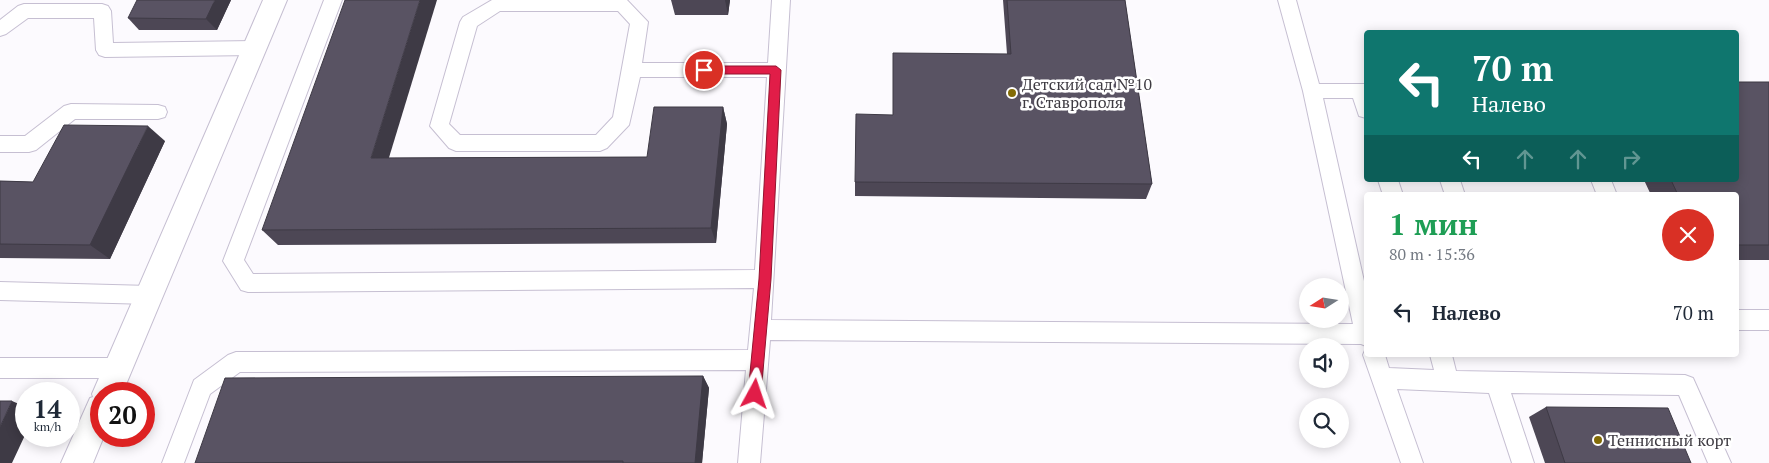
<!DOCTYPE html>
<html lang="ru">
<meta charset="utf-8">
<style>
:root{--surface:#fff;--page:#f6f6f7;--text:#1f2937;--muted:#747a83}
body{margin:0;font-family:"PT Serif",serif;background:var(--page);color:var(--text);height:100vh;display:flex;flex-direction:column;font-size:19px;white-space:nowrap}
*{box-sizing:border-box;margin:0}
p{font-size:16px;color:var(--muted)}
.icon{flex:none;width:28px;height:28px;fill:none;stroke:currentColor;stroke-width:2;stroke-linecap:round;stroke-linejoin:round}
.map{position:relative;flex:1;overflow:hidden}
.drawer{position:absolute;left:1364px;top:192px;width:375px;height:165px;display:flex;flex-direction:column;background:var(--surface);border-radius:5px;box-shadow:0 2px 12px #0003}
.drawer>*{flex:none}
.banner{position:absolute;left:1364px;top:30px;width:375px;height:152px;border-radius:5px;box-shadow:0 2px 12px #0003;background:#0f766e;color:#fff;overflow:hidden}
.needle{width:32px;rotate:258deg}
.buttons{position:absolute;left:1299px;top:278px;display:grid;gap:10px}
.buttons a{display:grid;place-items:center;width:50px;height:50px;border-radius:50%;background:var(--surface);box-shadow:0 2px 12px #0003;font-size:25px}
.speed{position:absolute;left:15px;top:382px;display:flex;gap:10px;font-size:25px;font-weight:700;text-align:center}
.speed>*{display:grid;place-content:center;width:65px;height:65px;border-radius:50%;background:var(--surface);box-shadow:0 2px 12px #0003;line-height:1}
.speed small{font-size:12px;font-weight:400}
.speed .limit{border:8px solid #d22;background:#fff;color:#111}
.pin{position:absolute;display:grid;place-items:center;width:42px;height:42px;color:#fff;margin:-21px;border:2px solid #fff;border-radius:50%;box-shadow:0 1px 5px #0007}
.me{position:absolute;width:55px;margin:-28px;rotate:5deg;stroke-linejoin:round;filter:drop-shadow(0 0 4px #0008)}
.turn{display:flex;align-items:center;gap:18px;height:105px;padding:0 25px;font-size:22px}
.turn .icon{width:65px;height:65px;stroke-width:2.5}
.turn b{display:block;font-size:35px;line-height:42px}
.lanes{display:flex;align-items:center;height:48px;padding:0 25px;background:#0003;justify-content:center;gap:25px;direction:ltr}
.lanes .off{opacity:.35}
.round{display:grid;place-items:center;flex:none;width:52px;height:52px;border-radius:26px;background:var(--page)}
.head{display:flex;align-items:center;justify-content:space-between;height:85px;padding:0 25px}
h1{font-size:30px;font-weight:700;line-height:38px;color:#1e9e55}
ul{padding:0;list-style:none}
li{display:flex;align-items:center;gap:15px;height:70px;padding:0 25px}
li div{flex:1}
li b{display:block;font-size:19px}
li em{font-style:normal}
.map>svg:first-child{display:block}
.lines{fill:none;stroke-linecap:round;stroke-linejoin:round}
.lane-casing{stroke:#c6bfd2;stroke-width:2}
.street-casing{stroke:#c6bfd2;stroke-width:2}
.lane{fill:#fff;fill-rule:evenodd}
.street{fill:#fff;fill-rule:evenodd}
.wall{fill:#4d4755}
.shaded-wall{fill:#3e3a45}
.building{fill:#595363;stroke:#3e3a45}
.route{fill:#e11d48;stroke:#92132f}
.poi-dot{fill:#836c07;stroke:#fff;stroke-width:2}
.labels{text-anchor:middle;stroke-width:5;stroke-linejoin:round;paint-order:stroke}
.poi-label{font-size:16px;fill:#3e3b42;stroke:#fff;text-anchor:start}
</style>
<div class="map">
<svg width="1769" height="463" viewBox="0 0 1769 463">
<rect width="100%" height="100%" fill="#fcfafe"/>
<g class="lines">
<defs>
<g id="lane">
<path d="M324,0H342L244,260L253,274L755,270L767,77H640L629,125L607,148L600,151H456L449,148L430,126L460,22L463,17L492,0H627L648,22L642,63H768L772,0H790L771,320L1353,324L1303,91L1278,0H1296L1319,84H1366V118L1359,116L1353,98H1323L1366,290V346L1361,344L770,340L760,463H738L746,370L240,372L210,394L184,463H162L194,380L228,355L236,352L748,350L754,288L248,292L241,290L223,261ZM500,11H618L630,24L613,117L596,135H460L449,124L477,26Z"/>
<polygon points="24,4 102,4 108,6 111,11 113,43 254,41 260,43 263,48 260,53 254,55 105,57 99,55 96,50 94,18 28,18 6,34 0,36 0,20 18,6"/>
<polygon points="71,104 158,105 165,107 167,112 165,117 158,119 75,119 36,150 29,152 0,152 0,136 25,136 64,106"/>
<polygon points="1378,180 1398,180 1403,195 1383,195"/>
<polygon points="1440,180 1460,180 1465,195 1445,195"/>
<polygon points="1591,180 1611,180 1617,195 1597,195"/>
<polygon points="0,282 150,286 157,288 160,295 157,302 150,304 0,300"/>
<rect x="1736" y="310" width="33" height="20"/>
<polygon points="1366,348 1366,355 1385,355 1389,368 1434,370 1430,355 1452,355 1456,371 1685,375 1693,378 1731,463 1708,463 1679,395 1511,393 1534,463 1512,463 1489,393 1397,389 1423,463 1401,463 1363,355"/>
<polygon points="0,358 119,358 127,361 130,368 127,375 119,378 0,378"/>
</g>
<polygon id="street" points="263,0 287,0 122,394 101,394 101,436 104,436 93,463 61,463 90,398 93,397 92,394"/>
</defs>
<use href="#lane" class="lane-casing"/>
<use href="#street" class="street-casing"/>
<use href="#lane" class="lane"/>
<use href="#street" class="street"/>
</g>
<g class="wall">
<polygon points="231,0 217,30 139,30 128,18"/>
<polygon points="671,0 730,0 728,15 675,15"/>
<polygon points="1003,0 1125,0 1152,184 1146,199 855,196 855,182 893,115 1007,54"/>
<polygon points="1769,82 1769,260 1736,260 1736,195 1651,195 1644,180 1736,180"/>
<polygon points="723,107 727,124 716,243 278,245 262,230 389,158 647,157"/>
<polygon points="165,141 110,259 0,258 0,181 33,182"/>
<polygon points="703,376 709,388 702,463 195,463"/>
<polygon points="1546,407 1691,463 1545,463 1529,417"/>
</g>
<g class="shaded-wall">
<polygon points="215,0 231,0 217,30 206,19"/>
<polygon points="420,0 437,0 384,174 371,158"/>
<polygon points="725,0 730,0 728,15"/>
<polygon points="723,107 727,124 716,243 711,228"/>
<polygon points="148,126 165,141 110,259 90,245"/>
<polygon points="703,376 709,388 702,463 695,463"/>
<polygon points="12,401 26,407 26,433 12,463 0,463 0,427"/>
</g>
<g class="building">
<polygon points="137,0 215,0 206,19 128,18"/>
<polygon points="345,0 420,0 371,158 647,157 654,107 723,107 711,228 262,230"/>
<polygon points="1007,0 1125,0 1152,184 855,182 856,114 893,115 893,53 1011,54"/>
<polygon points="1736,82 1769,82 1769,245 1736,245 1736,195 1678,195 1671,180 1736,180"/>
<polygon points="64,125 148,126 90,245 0,244 0,181 33,182"/>
<polygon points="703,376 695,463 623,463 623,461 195,463 225,378"/>
<polygon points="0,401 12,401 0,427"/>
<polygon points="1546,407 1668,408 1691,463 1565,463"/>
</g>
<polygon class="route" points="704,66 776,66 781,70 771,279 761,394 759,398 755,400 750,398 748,394 759,279 770,74 704,74 699,70"/>
<g class="poi-dot">
<circle cx="1012" cy="93" r="5"/>
<circle cx="1598" cy="440" r="5"/>
</g>
<g class="labels">
<g class="poi-label">
<text x="1022" y="90">Детский сад №10<tspan x="1022" dy="18">г. Ставрополя</tspan></text>
<text x="1608" y="446">Теннисный корт</text>
</g>
</g>
</svg>
<div class="buttons">
<a><svg class="needle" viewBox="-14 -14 28 28"><path d="M0-13l5 13h-10z" fill="#e53935"/><path d="M0 13l5-13h-10z" fill="#747a83"/></svg></a>
<a><svg class="icon" aria-label="sound" viewBox="0 0 24 24"><path d="M4 9h4l5-4v14l-5-4H4zM17 9q2 3 0 6"/></svg></a>
<a><svg class="icon" aria-label="search" viewBox="0 0 24 24"><circle cx="10" cy="10" r="6"/><path d="M15 15l6 6"/></svg></a>
</div>
<div class="speed"><div>14<small>km/h</small></div><div class="limit">20</div></div>
<div class="pin" style="left:704px;top:70px;background:#d93025"><svg class="icon" aria-label="arrive" viewBox="0 0 24 24"><path d="M6 21V4h12l-3 4 3 4H6"/></svg></div>
<svg class="me" style="left:755px;top:394px" viewBox="-20 -20 40 40"><path d="M0-17L14 15 0 8-14 15z" fill="#e11d48" stroke="#fff" stroke-width="4"/></svg>
<div class="banner">
<div class="turn"><svg class="icon" aria-label="left" viewBox="0 0 24 24"><path d="M17 20v-9H6M10 6l-5 5 5 5"/></svg><div><b>70 m</b>Налево</div></div>
<div class="lanes"><svg class="icon" aria-label="left" viewBox="0 0 24 24"><path d="M17 20v-9H6M10 6l-5 5 5 5"/></svg><svg class="icon off" aria-label="ahead" viewBox="0 0 24 24"><path d="M12 20V5M6 11l6-6 6 6"/></svg><svg class="icon off" aria-label="ahead" viewBox="0 0 24 24"><path d="M12 20V5M6 11l6-6 6 6"/></svg><svg class="icon off" aria-label="right" viewBox="0 0 24 24"><path d="M7 20v-9h11M14 6l5 5-5 5"/></svg></div>
</div>
<section class="drawer">
<div class="head"><div><h1>1 мин</h1><p>80 m · 15:36</p></div><a class="round" style="background:#d93025;color:#fff"><svg class="icon" aria-label="close" viewBox="0 0 24 24"><path d="M6 6l12 12M18 6L6 18"/></svg></a></div>
<ul>
<li><svg class="icon" aria-label="left" viewBox="0 0 24 24"><path d="M17 20v-9H6M10 6l-5 5 5 5"/></svg><div><b>Налево</b></div><em>70 m</em></li>
</ul>
</section>
</div>
